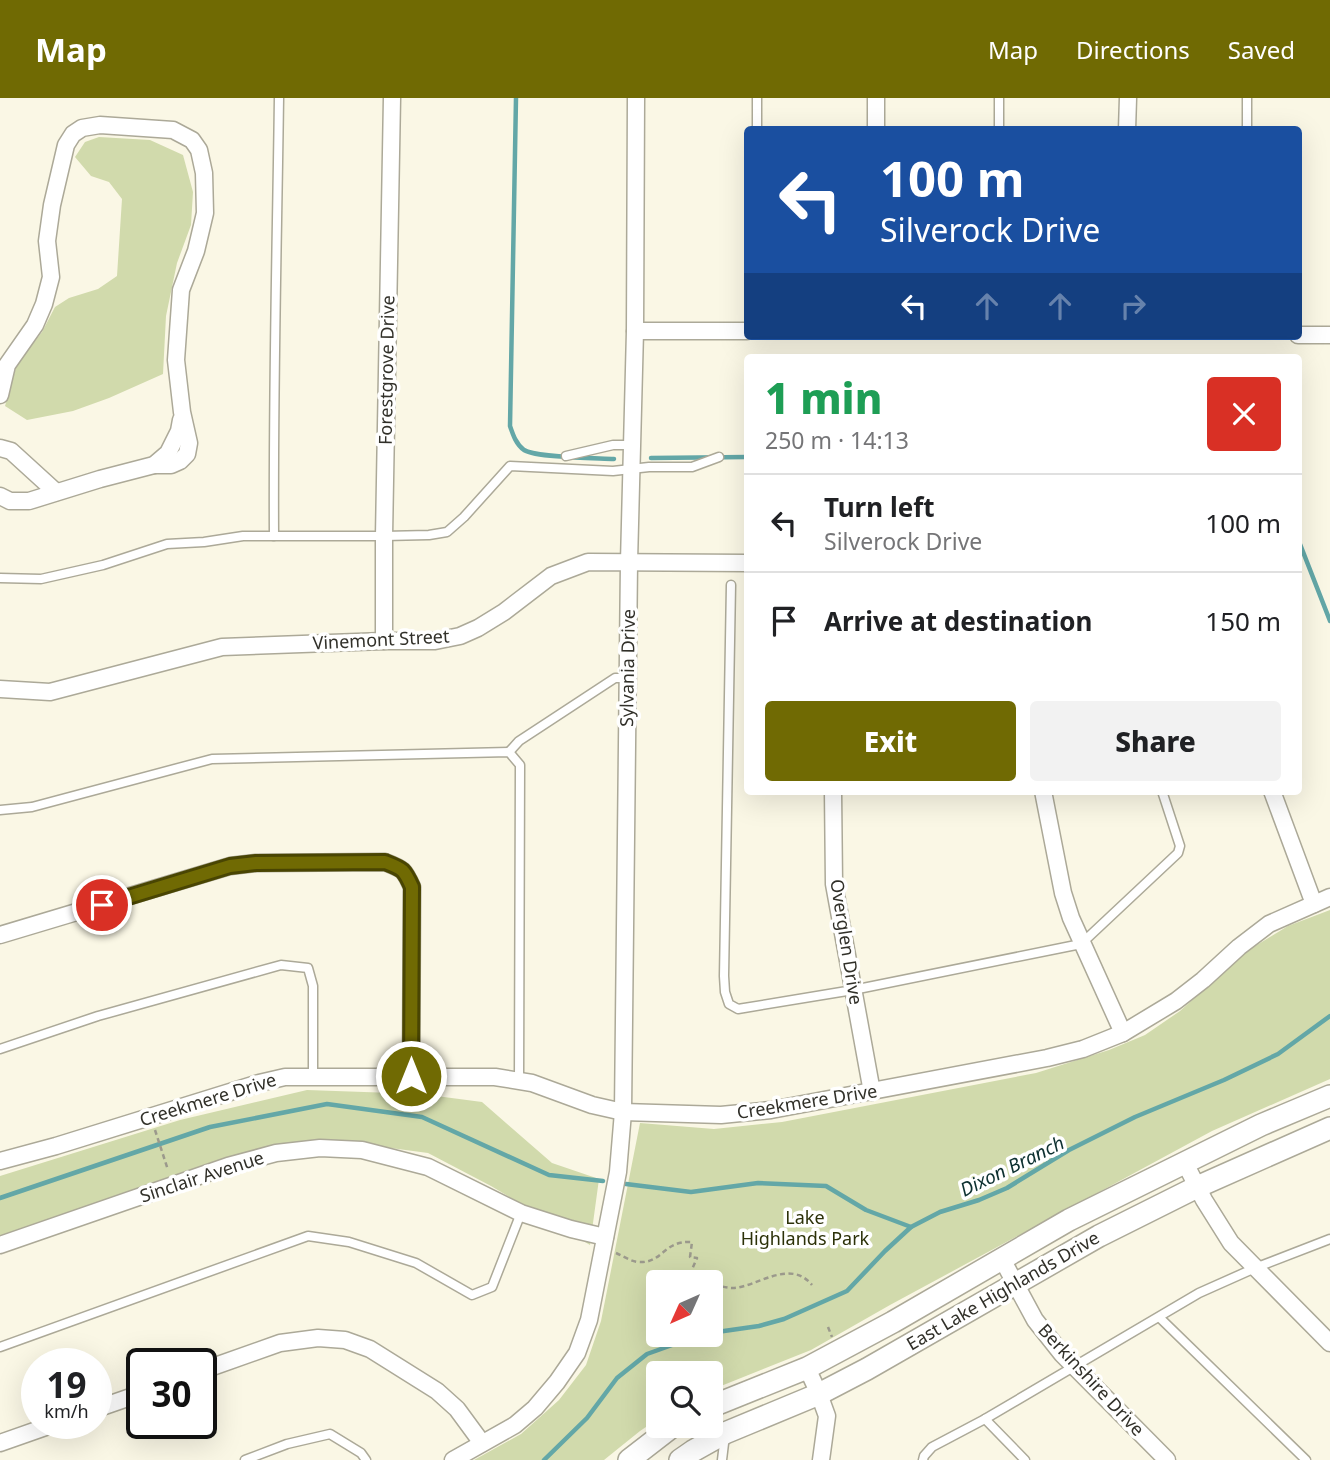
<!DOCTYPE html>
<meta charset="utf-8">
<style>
:root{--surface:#fff;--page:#f2f2f2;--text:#202124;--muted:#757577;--line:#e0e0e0;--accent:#706a03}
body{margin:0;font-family:"Noto Sans",sans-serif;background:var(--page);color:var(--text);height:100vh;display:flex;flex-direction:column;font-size:26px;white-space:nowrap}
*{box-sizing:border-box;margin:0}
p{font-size:23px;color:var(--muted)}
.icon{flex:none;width:38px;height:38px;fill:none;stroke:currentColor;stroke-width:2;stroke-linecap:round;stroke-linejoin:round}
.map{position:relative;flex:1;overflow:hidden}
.details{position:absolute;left:744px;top:256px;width:558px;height:441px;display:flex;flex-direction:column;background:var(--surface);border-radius:7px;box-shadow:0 7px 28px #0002}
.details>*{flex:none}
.top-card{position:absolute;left:744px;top:28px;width:558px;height:214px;border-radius:7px;box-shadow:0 7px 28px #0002;background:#1a4fa0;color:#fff;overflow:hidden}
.needle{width:46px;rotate:225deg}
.fabs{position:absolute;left:646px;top:1172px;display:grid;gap:14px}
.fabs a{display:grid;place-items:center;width:77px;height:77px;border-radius:7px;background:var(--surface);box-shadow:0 7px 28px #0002;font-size:35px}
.speed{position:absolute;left:21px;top:1250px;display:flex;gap:14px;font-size:35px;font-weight:700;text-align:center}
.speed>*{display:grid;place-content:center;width:91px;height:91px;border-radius:50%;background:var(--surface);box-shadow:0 7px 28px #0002;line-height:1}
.speed small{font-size:18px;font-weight:400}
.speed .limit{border:4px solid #111;border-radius:10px;background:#fff;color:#111}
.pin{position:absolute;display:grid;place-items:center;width:60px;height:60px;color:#fff;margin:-30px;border:4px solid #fff;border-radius:50%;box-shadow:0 2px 7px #0007}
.me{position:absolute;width:77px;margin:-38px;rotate:0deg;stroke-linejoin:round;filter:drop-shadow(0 0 5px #0008)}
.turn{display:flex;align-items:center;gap:24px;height:147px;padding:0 21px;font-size:32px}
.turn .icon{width:91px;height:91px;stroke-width:2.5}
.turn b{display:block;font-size:49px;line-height:60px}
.lanes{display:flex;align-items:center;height:66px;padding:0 21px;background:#0003;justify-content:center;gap:35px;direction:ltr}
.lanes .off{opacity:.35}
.round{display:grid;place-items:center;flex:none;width:74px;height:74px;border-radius:7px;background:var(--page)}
.headline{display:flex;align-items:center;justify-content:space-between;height:119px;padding:0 21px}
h1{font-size:42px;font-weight:800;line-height:52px;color:#1e9e55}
.action{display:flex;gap:14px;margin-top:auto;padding:14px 21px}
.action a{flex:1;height:80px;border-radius:7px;background:var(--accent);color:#fff;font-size:28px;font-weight:800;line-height:80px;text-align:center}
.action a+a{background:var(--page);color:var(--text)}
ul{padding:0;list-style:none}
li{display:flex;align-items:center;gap:21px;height:98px;padding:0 21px;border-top:2px solid var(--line)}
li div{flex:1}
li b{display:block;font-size:26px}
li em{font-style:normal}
header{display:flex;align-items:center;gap:42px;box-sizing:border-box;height:98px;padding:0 35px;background:var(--accent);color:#fff}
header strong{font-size:33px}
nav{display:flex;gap:38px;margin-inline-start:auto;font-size:24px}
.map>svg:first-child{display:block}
.green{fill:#d1daac;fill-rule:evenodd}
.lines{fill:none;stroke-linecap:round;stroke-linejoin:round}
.stream{stroke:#63a7a7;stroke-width:4.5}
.lane-casing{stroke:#aca998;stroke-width:11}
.street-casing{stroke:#aca998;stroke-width:19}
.secondary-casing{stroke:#aca998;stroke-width:24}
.path{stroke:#9b998c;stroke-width:2.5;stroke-dasharray:5 3.5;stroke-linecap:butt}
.lane{stroke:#fff;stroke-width:8}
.street{stroke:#fff;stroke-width:16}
.secondary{stroke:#fff;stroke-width:21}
.route-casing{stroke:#494502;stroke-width:18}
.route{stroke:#706a03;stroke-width:12}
.labels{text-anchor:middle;stroke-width:7;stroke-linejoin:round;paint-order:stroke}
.street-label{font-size:18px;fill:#313029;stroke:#fff}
.park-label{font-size:18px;fill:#2c3109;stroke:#fff}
.water-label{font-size:19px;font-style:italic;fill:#0d3030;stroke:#fff}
</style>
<header>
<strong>Map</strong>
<nav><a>Map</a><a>Directions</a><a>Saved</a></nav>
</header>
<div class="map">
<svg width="1330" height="1362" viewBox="0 0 1330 1362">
<rect width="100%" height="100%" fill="#faf7e5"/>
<g class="green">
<polygon points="99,39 150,42 183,57 193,94 191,127 177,165 166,218 163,276 109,300 73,313 27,322 5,308 17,266 42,234 55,209 69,200 98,191 117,178 122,101 109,84 91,78 75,59 85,44"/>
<path d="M1330,812V981L1212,1033L890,1207L811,1252L711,1292L710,1276H658V1321L640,1333L604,1362H474L521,1336L559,1302L586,1267L601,1223L640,1025L714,1031L782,1024L1036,975L1109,952L1145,937L1180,913L1247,853L1288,828ZM658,1185H710V1237H658Z"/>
<polygon points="307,992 421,996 482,1004 552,1065 599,1081 590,1147 491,1088 428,1055 331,1042 191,1078 0,1138 0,1078 180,1022"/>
</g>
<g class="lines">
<g class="stream">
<path d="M516,0L510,328C513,337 516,346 524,352C537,360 596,360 614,361"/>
<polyline points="651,360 747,359"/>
<polyline points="1298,441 1330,523"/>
<polyline points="626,1086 691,1094 758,1085 826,1088 866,1112 911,1129"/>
<polyline points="0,1100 210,1029 327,1006 422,1019 549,1077 603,1083"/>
<polyline points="710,1235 759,1228 784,1221 847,1193 885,1153 911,1129 940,1114 979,1102 1007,1090 1069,1052 1135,1019 1224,982 1278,956 1330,918"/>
<polyline points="544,1362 587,1320 617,1280 647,1256 700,1237"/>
</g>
<defs>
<g id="lane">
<polyline points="757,32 757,0"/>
<polyline points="999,32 999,0"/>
<polyline points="1247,32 1247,0"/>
<polyline points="566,358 613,347 632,347"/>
<path d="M274,438C273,292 277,146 279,0"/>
<polyline points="0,480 41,481 103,467 167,446 204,444 243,438 384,438 429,437 447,434 464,419 510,368 613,373 649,369 692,369 719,359"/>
<polyline points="731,487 724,878 725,894 729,906 738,911 853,892 1081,846 1178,755 1180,748 1162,693"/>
<polyline points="509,654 519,643 615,580 628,580"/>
<polyline points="0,712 32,709 212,661 509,654 520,667 519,982"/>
<polyline points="0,951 98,918 281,867 308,870 313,888 313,979"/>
<polyline points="1160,1220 1306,1362"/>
<polyline points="0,1249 308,1138 349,1144 416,1165 472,1197 492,1189 521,1115"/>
<polyline points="985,1321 1025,1362"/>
<polyline points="245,1362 287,1346 330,1336 361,1355 366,1362"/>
<polyline points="722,1362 725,1337"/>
<polyline points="923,1362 924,1358 932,1349 985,1321 1199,1195 1255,1170 1330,1141"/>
</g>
<g id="street">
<polyline points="876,32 876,0"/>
<polyline points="1127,32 1128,0"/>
<polyline points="635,233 747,233"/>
<polyline points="1298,237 1330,237"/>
<polyline points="0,297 7,267 35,227 44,206 51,179 47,143 52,107 66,47 73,36 82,30 100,27 173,32 192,42 199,52 204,75 205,115 196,153 181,192 176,262 182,314 189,345 187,356 180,363 171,367 154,367"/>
<polyline points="0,350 11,353 56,394"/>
<polyline points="0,398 10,403 29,403 100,381 154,367 168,355 179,333 181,322"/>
<polyline points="384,543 384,438 392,0"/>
<polyline points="0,591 50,594 222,549 384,543 435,543 460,538 478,530 504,514 551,478 588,464 747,465"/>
<polyline points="833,693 834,786 872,994"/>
<polyline points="1043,693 1063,795 1071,820 1123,935"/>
<polyline points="1272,693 1314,806"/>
<path d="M0,837L230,768L256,765L385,764C403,771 404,771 412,789L411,978"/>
<polyline points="0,1063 56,1048 259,985 285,979 495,979 532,985 592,1007 623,1014 721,1017 771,1012 1047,960 1083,951 1123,935 1176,903 1203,882 1239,849 1269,826 1330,799"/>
<polyline points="1185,1065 1204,1102 1231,1145 1330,1245"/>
<polyline points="0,1147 228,1068 276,1055 320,1050 362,1052 428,1069 521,1115 571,1131 605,1139"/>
<polyline points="1002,1161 1035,1222 1062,1256 1167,1362"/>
<polyline points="807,1270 819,1296 827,1318 821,1362"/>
<polyline points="201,1273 280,1245 318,1240 345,1242 370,1251 437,1293 457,1311 482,1345"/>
<polyline points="96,1311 142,1295"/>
<polyline points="0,1345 57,1325"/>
<polyline points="453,1362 515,1327 535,1310 557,1284 577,1255 589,1222 618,1074 623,1014 629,464 635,233 636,0"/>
</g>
<g id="secondary">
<polyline points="710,1309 807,1270 893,1224 1069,1122 1261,1027 1330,998"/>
<polyline points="629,1362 673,1328"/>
<polyline points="680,1362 693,1353 725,1335 819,1296 867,1271 1099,1138 1197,1089 1330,1030"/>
</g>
</defs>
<use href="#lane" class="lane-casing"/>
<use href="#street" class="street-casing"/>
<use href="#secondary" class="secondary-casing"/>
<g class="path">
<polyline points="155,1032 168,1072"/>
<path d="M616,1155C623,1158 630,1163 638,1164C663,1166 663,1142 692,1144L690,1159L697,1160L686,1185"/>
<path d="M692,1174C705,1181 718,1190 733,1190C757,1189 790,1160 812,1187"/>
<polyline points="828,1229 832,1239"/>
</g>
<use href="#lane" class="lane"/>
<use href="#street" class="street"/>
<use href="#secondary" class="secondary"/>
</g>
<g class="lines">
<defs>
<path id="route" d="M102,807L230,768L256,765L385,764C403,771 404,771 412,789L411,978"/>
</defs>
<use href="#route" class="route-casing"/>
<use href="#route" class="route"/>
</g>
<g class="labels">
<g class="street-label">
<text transform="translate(387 272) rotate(-89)" y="6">Forestgrove Drive</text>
<text transform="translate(381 542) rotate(-3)" y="6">Vinemont Street</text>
<text transform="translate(628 570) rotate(-89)" y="6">Sylvania Drive</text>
<text transform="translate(846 844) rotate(81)" y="6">Overglen Drive</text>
<text transform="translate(208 1002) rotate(-17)" y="6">Creekmere Drive</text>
<text transform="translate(807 1004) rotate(-9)" y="6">Creekmere Drive</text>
<text transform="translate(202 1079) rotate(-18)" y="6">Sinclair Avenue</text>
<text transform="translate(1003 1193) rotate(-30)" y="6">East Lake Highlands Drive</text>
<text transform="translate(1091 1282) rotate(47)" y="6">Berkinshire Drive</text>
</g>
<g class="park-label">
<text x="805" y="1126">Lake<tspan x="805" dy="21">Highlands Park</tspan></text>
</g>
<g class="water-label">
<text transform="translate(1012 1068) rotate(-26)" y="7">Dixon Branch</text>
</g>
</g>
</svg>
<div class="fabs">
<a><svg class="needle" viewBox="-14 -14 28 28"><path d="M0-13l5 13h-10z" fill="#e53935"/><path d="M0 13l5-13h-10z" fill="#757577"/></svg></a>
<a><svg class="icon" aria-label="search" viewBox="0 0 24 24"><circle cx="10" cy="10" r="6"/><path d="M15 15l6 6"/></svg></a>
</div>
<div class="speed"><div>19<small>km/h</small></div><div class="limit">30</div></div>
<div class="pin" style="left:102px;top:807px;background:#d93025"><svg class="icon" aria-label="arrive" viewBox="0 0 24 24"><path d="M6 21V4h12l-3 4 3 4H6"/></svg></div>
<svg class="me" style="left:411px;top:978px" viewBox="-20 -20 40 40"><circle r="17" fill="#706a03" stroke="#fff" stroke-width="3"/><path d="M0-11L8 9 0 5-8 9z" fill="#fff"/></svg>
<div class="top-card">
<div class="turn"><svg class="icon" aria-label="left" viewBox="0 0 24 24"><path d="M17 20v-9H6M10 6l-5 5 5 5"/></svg><div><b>100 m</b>Silverock Drive</div></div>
<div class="lanes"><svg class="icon" aria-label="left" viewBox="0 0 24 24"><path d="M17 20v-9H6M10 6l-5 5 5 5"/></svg><svg class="icon off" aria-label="ahead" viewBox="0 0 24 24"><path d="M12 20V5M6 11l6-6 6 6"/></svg><svg class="icon off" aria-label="ahead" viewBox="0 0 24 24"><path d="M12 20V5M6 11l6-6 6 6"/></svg><svg class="icon off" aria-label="right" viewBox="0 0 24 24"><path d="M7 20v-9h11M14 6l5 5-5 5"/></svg></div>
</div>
<section class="details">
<div class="headline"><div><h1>1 min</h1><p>250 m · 14:13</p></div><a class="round" style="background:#d93025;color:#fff"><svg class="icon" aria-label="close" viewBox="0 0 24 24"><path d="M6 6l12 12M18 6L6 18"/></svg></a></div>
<ul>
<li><svg class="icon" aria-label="left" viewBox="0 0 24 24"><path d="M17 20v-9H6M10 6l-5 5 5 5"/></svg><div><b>Turn left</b><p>Silverock Drive</p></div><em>100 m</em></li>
<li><svg class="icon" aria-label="arrive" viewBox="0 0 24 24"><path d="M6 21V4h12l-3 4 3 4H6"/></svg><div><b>Arrive at destination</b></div><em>150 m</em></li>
</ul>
<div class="action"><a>Exit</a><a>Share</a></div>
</section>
</div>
